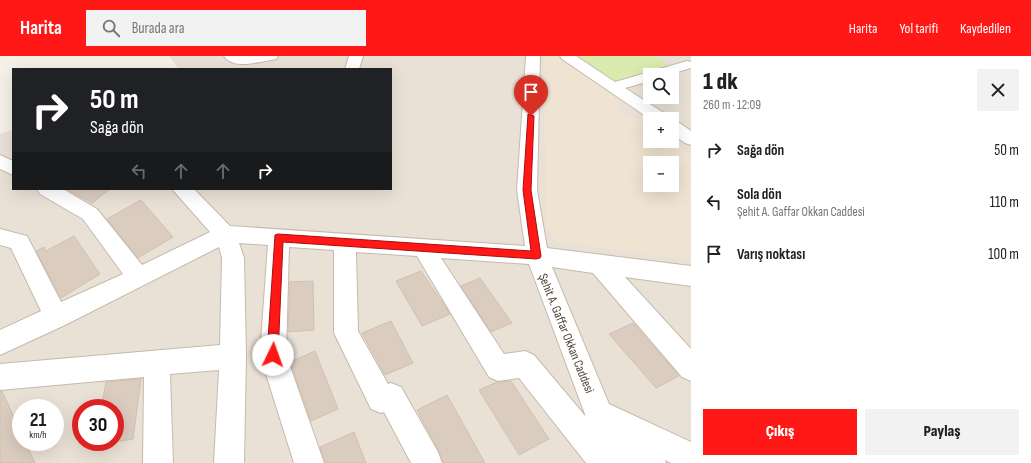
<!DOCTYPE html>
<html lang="tr">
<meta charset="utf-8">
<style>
:root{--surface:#fff;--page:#f2f2f2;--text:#202124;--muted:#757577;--accent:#ff1816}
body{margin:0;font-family:"Sofia Sans Condensed",sans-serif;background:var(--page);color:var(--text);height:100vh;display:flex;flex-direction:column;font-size:15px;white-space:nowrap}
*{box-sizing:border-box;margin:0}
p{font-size:13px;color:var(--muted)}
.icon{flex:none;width:22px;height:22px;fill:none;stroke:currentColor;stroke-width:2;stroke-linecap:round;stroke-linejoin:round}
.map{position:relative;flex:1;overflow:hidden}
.panel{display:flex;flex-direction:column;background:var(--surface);width:340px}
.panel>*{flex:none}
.banner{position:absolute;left:12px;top:12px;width:380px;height:122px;border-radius:0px;box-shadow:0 4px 16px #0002;background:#202124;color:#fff;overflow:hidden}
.buttons{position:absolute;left:643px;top:12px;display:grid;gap:8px}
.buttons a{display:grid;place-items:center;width:36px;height:36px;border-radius:0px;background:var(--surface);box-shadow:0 4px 16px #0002;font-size:20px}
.speed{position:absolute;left:12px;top:343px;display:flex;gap:8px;font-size:20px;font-weight:700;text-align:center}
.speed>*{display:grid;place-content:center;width:52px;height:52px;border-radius:50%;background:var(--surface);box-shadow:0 4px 16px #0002;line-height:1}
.speed small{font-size:10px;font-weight:400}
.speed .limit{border:6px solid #d22;background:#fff;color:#111}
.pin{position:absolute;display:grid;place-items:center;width:34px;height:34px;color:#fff;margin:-41px -17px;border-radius:50% 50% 50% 0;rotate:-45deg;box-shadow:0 0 4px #0007}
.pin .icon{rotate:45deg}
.me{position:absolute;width:44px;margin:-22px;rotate:3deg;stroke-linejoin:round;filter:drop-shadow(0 0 3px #0008)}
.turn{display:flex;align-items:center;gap:14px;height:84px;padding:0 12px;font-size:18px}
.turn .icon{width:52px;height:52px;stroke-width:2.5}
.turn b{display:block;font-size:28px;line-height:34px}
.lanes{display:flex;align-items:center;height:38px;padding:0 12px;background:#0003;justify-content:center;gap:20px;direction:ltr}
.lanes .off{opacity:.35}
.round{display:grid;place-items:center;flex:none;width:42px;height:42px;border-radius:0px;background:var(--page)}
.summary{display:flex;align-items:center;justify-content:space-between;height:68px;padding:0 12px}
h1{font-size:24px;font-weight:800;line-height:30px}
.button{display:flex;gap:8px;margin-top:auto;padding:8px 12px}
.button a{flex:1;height:46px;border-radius:0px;background:var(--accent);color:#fff;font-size:16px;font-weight:800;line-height:46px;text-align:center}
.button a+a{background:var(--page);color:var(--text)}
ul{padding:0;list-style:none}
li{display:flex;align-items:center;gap:12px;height:52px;padding:0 12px}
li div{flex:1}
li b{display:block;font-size:15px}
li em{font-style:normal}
header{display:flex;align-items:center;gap:24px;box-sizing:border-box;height:56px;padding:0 20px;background:var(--accent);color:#fff}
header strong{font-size:19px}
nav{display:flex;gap:22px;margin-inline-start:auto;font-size:14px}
.search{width:280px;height:36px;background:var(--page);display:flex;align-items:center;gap:10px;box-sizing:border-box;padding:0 14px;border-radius:0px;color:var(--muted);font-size:15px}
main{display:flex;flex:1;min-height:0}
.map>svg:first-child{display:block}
.residential{fill:#eae1d6;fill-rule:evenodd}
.education{fill:#efe3d1;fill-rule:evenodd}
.green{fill:#d9ecae}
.building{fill:#dbccc0;stroke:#d3c0af}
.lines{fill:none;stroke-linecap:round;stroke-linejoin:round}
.minor-casing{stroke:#c5b9ad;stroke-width:2}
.minor{fill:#fff;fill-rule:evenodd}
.route{fill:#ff1816;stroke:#a6100e}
.labels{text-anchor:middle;stroke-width:3;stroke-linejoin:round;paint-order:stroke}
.street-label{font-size:13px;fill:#4a3f36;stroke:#fff}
</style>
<header>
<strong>Harita</strong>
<div class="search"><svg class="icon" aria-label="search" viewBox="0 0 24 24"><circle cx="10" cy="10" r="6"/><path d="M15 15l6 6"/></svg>Burada ara</div>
<nav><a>Harita</a><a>Yol tarifi</a><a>Kaydedilen</a></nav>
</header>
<main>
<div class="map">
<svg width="691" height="407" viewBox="0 0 691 407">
<rect width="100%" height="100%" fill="#f5f0e8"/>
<path class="residential" d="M169,0H691V407H0V78L13,74V133H391V13H179ZM650,19H672V41H650ZM650,63H672V85H650ZM650,107H672V129H650ZM21,352H55V386H21ZM81,352H115V386H81Z"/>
<path class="education" d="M544,0H559L626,46L617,47L625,61L640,63L650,70V85H670L691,100V204L558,186L546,173ZM650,107H672V129H650Z"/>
<polygon class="green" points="577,0 654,0 669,9 615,25"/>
<g class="building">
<polygon points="66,133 110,133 92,147"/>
<polygon points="141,144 173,181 138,202 107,163"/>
<polygon points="74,180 100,218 61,242 36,195 44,191 46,195"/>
<polygon points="421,215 450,258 422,270 396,225"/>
<polygon points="480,222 512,267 491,276 461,230"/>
<polygon points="313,225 314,274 288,276 290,226"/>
<polygon points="391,265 413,307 385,319 362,277"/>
<polygon points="633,267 634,268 679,320 656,332 609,278"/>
<polygon points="315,295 338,353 311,365 290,306"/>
<polygon points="141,323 133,383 115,386 115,352 101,352 106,326"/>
<polygon points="511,325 549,383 519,399 479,334 497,326"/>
<polygon points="0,335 2,335 21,377 21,386 25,386 35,407 0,407"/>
<polygon points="447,339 485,407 443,407 439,395 417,354"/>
<polygon points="354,376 366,407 325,407 320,391"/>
</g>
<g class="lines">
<defs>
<g id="minor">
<path d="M224,0H278L276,3L271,4C257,6 234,14 224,0Z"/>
<polygon points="349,0 363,0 359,13 345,13"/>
<path d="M526,0H540L537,134L547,192L691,210V230L625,221L691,293V325L682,321L593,217L552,211L609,348L691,386V407H671L665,404L666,407H586L519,322L498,325L489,321L417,200L356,196L358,275L388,328L391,327L401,331L438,396L442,407H411L384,356L381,357L371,353L334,277V194L289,191L286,299L324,407H294L260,299L268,189L239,187L244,202L246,300L244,407H214L219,314L170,318L173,407H143L144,321L0,334V308L220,289L222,202L219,191L65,269L0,299V274L41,255L11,192L0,189V173L27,180L61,246L123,218L83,163L40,138L37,133H63L97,153L142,209L210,176L172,133H194L230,170L525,190L517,134ZM441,202L529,208L586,361L534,299L525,295L504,298Z"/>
<polygon points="560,0 576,0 615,26 687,5 691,6 691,12 668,19 650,19 650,25 625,32 667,59 669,63 650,63 562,3"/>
<polygon points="672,65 678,66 691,75 691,89 685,87 672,78"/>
<polygon points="0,99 13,105 13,119 0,113"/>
</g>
</defs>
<use href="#minor" class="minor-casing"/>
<use href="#minor" class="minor"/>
</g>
<polygon class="route" points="528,58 534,60 531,134 541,200 540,202 536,203 283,186 278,299 276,303 273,304 269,303 267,299 275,179 278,178 531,195 523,134"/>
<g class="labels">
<g class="street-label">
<text transform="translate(567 277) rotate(68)" y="5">Şehit A. Gaffar Okkan Caddesi</text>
</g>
</g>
</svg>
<div class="buttons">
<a><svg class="icon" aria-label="search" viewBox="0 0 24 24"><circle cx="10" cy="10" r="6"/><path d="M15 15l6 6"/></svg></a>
<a>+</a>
<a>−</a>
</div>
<div class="speed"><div>21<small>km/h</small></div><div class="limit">30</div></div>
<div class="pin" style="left:531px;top:60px;background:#d93025"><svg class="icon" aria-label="arrive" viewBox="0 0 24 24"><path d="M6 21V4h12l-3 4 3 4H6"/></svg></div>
<svg class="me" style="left:273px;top:299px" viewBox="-20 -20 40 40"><circle r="19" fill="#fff"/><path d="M0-13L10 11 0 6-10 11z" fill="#ff1816"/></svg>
<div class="banner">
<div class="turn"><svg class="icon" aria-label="right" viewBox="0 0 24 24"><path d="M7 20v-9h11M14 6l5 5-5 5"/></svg><div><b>50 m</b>Sağa dön</div></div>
<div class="lanes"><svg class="icon off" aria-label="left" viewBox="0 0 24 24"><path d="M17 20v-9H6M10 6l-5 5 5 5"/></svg><svg class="icon off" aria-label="ahead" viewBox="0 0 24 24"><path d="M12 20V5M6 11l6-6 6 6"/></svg><svg class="icon off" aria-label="ahead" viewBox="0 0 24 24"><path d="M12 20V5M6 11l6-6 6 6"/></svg><svg class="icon" aria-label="right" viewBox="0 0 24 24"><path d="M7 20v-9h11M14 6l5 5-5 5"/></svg></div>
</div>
</div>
<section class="panel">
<div class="summary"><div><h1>1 dk</h1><p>260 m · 12:09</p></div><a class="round"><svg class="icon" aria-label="close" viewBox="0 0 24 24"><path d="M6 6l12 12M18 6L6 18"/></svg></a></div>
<ul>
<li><svg class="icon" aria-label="right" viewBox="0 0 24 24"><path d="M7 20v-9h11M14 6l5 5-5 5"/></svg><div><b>Sağa dön</b></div><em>50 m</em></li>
<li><svg class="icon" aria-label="left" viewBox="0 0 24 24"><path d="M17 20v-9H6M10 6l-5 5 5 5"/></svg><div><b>Sola dön</b><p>Şehit A. Gaffar Okkan Caddesi</p></div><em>110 m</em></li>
<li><svg class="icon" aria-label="arrive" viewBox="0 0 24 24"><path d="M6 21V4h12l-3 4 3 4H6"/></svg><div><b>Varış noktası</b></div><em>100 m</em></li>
</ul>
<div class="button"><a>Çıkış</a><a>Paylaş</a></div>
</section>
</main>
